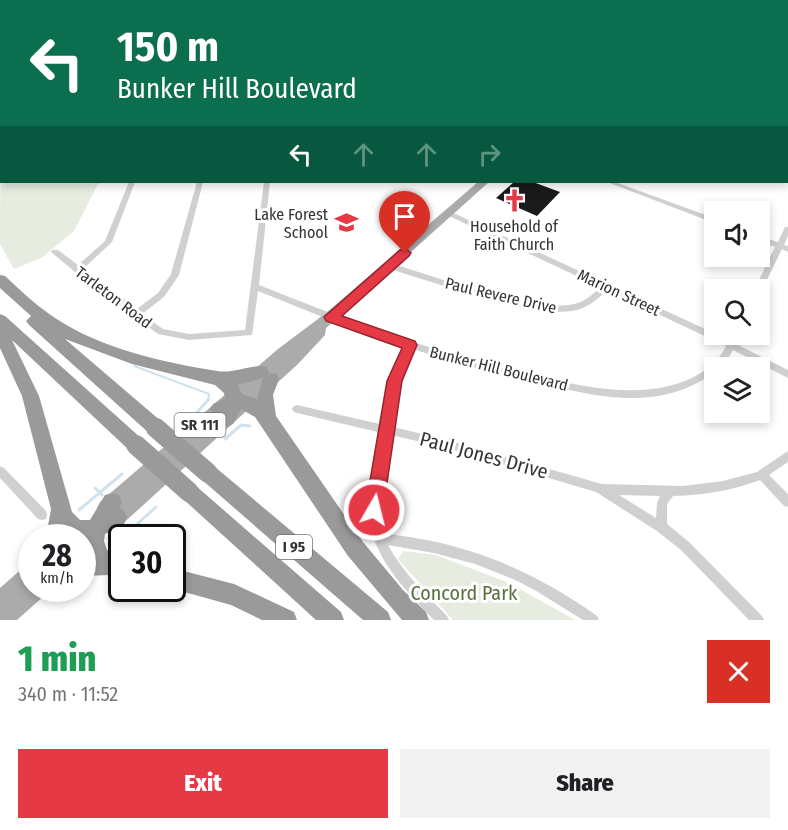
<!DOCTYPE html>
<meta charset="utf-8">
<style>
:root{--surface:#fff;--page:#f2f2f2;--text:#202124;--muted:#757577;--accent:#e63946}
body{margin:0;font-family:"Fira Sans Condensed",sans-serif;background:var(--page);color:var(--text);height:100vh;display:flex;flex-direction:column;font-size:22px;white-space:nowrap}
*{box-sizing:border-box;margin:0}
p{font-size:20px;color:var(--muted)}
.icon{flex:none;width:33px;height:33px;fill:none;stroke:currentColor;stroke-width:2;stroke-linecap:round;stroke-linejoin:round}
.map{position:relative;height:620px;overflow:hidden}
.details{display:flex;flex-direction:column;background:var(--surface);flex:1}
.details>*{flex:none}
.hud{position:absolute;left:0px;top:0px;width:789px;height:183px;box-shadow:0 3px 9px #0003;background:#0b6e4f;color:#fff;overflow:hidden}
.buttons{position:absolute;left:704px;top:201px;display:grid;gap:12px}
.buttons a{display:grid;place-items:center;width:66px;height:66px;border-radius:0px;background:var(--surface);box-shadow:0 3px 9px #0003;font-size:30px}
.speed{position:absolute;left:18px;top:524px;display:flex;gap:12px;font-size:30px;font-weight:700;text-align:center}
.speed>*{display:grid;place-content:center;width:78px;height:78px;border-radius:50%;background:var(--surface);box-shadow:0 3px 9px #0003;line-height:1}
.speed small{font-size:15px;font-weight:400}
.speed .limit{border:3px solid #111;border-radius:9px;background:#fff;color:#111}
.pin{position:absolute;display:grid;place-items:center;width:51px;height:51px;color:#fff;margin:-62px -26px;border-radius:50% 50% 50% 0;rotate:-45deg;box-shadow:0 0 6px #0007}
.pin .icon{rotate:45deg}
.me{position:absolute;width:66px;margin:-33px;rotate:8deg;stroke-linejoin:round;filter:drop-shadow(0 0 4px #0008)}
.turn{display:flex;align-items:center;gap:21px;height:126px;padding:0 18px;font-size:27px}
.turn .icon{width:78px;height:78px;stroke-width:2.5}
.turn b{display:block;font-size:42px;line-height:51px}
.lanes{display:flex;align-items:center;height:57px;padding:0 18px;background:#0003;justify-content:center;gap:30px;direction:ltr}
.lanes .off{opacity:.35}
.round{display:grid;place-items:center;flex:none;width:63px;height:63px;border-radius:0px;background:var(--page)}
.head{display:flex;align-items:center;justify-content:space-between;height:102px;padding:0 18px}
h1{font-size:36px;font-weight:800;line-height:45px;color:#1e9e55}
.action{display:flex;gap:12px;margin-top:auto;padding:12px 18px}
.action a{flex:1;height:69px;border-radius:0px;background:var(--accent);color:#fff;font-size:24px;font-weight:800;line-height:69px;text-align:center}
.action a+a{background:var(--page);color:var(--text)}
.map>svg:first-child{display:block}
.green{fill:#e6ecdf}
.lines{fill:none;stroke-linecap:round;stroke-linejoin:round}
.stream-far1{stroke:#cfe2ee;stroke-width:2}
.stream{stroke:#cfe2ee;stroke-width:3}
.building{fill:#1a1a1a}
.street{fill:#d0d0d0;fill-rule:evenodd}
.primary{fill:#ababab;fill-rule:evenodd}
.highway{fill:#9a9a9a;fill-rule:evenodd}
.highway-bridge{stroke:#9a9a9a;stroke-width:20}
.route{fill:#e63946;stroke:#96252e;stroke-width:1.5}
.labels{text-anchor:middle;stroke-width:6;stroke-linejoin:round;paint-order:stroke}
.shield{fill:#fff;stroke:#707070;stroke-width:1.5}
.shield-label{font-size:15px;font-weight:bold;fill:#333}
.poi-label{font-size:16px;fill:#333;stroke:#fff;text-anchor:end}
.street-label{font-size:16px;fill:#333;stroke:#fff}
.near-street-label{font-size:20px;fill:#333;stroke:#fff}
.near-park-label{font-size:20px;fill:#56703f;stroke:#fff}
</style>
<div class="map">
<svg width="788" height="620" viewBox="0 0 788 620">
<rect width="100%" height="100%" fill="#fff"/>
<g class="green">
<polygon points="1,38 2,182 99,182 74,231 43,257 14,269 0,244"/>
<polygon points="403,551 436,555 511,584 575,620 453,620 398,559"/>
</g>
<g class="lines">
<polyline class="stream-far1" points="134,366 209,394 208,401"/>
<g class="stream">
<polyline points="189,421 209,399"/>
<polyline points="225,439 241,425 250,426"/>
<polyline points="95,488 102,495"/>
<polyline points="79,510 122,474"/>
<polyline points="130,537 134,527 156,507"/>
</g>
</g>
<polygon class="building" points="514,182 533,182 560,192 537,216 496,198"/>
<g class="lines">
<g class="street">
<polygon points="44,0 48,0 47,2 42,2"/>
<polygon points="91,0 95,0 94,2 90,2"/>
<polygon points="207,0 211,0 210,2 205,2"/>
<polygon points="285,0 289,0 288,2 283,2"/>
<rect x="389" y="0" width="4" height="2"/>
<rect x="441" y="0" width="4" height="2"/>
<polygon points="457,0 466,2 459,2"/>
<polygon points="648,0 652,0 653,2 649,2"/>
<polygon points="715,0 719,0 721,2 716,2"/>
<path d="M129,182H135L112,242L83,269L137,309L158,293L171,274L197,182H203L179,275L164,297L142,314L163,329L189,334L245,330L264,182H270L259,285C351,322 444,356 541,377C573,384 607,392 640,390C671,389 711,377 726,346L607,290C597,300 586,309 572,311C546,314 519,307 494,301C458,291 423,279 387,268L386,266L387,264L390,263C433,276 475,292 519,301C536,304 556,308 574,304C584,302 593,295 600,287L447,215L445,213L449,211L714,333V334H717L729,340L731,334H740L736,344L788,370V378L733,350L729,357L720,368H714V373C695,386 673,395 650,397C617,401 583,393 550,386C504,376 458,364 413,349L402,378L393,427L447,440L602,484L683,486L723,481L757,472L788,451V462L769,475L788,494V507L784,506L760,480C731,491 703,495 673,496L667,504V524L689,542L762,616L764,620H749L681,550L657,531L596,492L447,448L391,435C386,467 373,501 384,533C408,537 433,540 456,547C507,561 554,585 597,616L599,620H583L533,589L513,579L475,564L434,553L388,545C403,573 426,594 447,616L449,620H434C403,588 365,550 369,502C371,479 378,456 382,433L297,413L294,412L292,409L294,406L297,405L384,425L393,378L405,346L325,318L258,291L252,335L189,340L158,334L75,272L51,252L52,250H58L78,265L105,241ZM619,495L660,496L657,503L656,518Z"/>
<polygon points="607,182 615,182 714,218 714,223"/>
<polygon points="785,227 788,227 788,236 784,245 788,246 788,252 782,249 762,290 759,293 759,290 754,290 775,247 759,241 759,236 778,242"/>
<polygon points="0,466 4,468 46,511 47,515 46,519 42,520 38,519 0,478"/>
</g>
<g class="primary">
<polygon points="601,0 607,0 608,2 600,2"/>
<polygon points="478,182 489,182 326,328 325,335 298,364 117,529 111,532 105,529 102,523 105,516 100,514 97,508 100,502 278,349 326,313"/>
<polygon points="32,564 32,588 48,588 45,595 17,620 0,620 0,588 25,566"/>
</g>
<g class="highway">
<polygon points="10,0 18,0 9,2"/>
<polygon points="30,0 38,0 28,2"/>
<polygon points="0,1 5,2 2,2 0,7"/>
<polygon points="0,14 2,14 0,20"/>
<path d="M0,275L5,276C21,291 37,306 55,318C102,349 162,362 217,371C233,374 255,363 267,367L269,373L277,374L279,379L273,395L276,416L363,542L403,590L426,612L429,620H402L348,556L255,417L241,409L233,424L227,427L221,424L220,416L213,414L210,409L213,404L225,398L224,393L215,385L132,364L65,339L162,422L165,428L162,434L156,436L150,434L29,325L26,321L31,316L0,288ZM263,378L257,399L242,394L237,385Z"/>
<polygon points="0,314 5,316 142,439 145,445 142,451 136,453 130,451 12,340 39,396 72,512 80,520 90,520 105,495 112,493 119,495 122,502 119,508 124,510 127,517 124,524 105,534 104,541 107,550 122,557 122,578 110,575 82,576 82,555 86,555 82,537 66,535 66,537 46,537 51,509 22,396 0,348"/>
<polygon points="208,464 215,467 388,612 391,620 363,620 201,479 199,473 201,467"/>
<polygon points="189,483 196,486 341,612 344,620 316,620 182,498 179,492 182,486"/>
<polygon points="172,568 234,584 294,612 297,620 262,620 231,605 170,588 172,588"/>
</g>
<g class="highway-bridge">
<polyline points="156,428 208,473"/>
<polyline points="136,445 189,492"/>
</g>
</g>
<polygon class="route" points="405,248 411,253 409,256 342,316 415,341 417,345 402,381 383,510 381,517 374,519 368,517 365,510 387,381 402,348 326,321 324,317 400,250"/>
<defs>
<symbol id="church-bare" viewBox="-9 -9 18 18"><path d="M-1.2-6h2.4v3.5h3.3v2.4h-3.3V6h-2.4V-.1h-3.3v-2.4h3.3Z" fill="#e63946" stroke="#fff" stroke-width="2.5" paint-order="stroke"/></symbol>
<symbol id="school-bare" viewBox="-9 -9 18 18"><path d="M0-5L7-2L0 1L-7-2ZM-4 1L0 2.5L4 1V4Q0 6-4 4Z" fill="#e63946" stroke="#fff" stroke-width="2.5" paint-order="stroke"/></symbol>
</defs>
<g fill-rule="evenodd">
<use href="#church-bare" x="498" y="184" width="33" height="33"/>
<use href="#school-bare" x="330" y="206" width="33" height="33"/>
</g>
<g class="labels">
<g class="shield">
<rect x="174.5" y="413" width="51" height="24" rx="4.5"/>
<rect x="276" y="535" width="36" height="24" rx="4.5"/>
</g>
<g class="shield-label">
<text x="200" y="430">SR 111</text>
<text x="294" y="552">I 95</text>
</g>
<g class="poi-label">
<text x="328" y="220">Lake Forest<tspan x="328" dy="18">School</tspan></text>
<text x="514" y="232" text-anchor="middle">Household of<tspan x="514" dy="18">Faith Church</tspan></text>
</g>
<g class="street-label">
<text transform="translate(619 292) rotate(25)" y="6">Marion Street</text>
<text transform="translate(501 295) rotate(13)" y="6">Paul Revere Drive</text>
<text transform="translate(114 297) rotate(37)" y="6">Tarleton Road</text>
<text transform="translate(499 368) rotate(14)" y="6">Bunker Hill Boulevard</text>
</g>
<g class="near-street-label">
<text transform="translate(484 455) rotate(15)" y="7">Paul Jones Drive</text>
</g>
<g class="near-park-label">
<text x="464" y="600">Concord Park</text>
</g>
</g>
</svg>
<div class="buttons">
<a><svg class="icon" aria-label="sound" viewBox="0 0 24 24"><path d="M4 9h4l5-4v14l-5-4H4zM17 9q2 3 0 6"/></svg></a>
<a><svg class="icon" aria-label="search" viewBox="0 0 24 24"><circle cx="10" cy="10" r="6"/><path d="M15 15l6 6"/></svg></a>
<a><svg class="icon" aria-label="layers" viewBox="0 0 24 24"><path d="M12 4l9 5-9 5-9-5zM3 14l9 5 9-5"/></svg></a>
</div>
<div class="speed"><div>28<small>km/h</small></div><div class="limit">30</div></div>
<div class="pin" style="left:405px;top:253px;background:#d93025"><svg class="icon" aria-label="arrive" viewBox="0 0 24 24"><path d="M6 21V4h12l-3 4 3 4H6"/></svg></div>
<svg class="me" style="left:374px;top:510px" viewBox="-20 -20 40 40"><circle r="17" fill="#e63946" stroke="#fff" stroke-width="3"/><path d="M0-11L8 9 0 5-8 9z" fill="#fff"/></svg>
<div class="hud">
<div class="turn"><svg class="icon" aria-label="left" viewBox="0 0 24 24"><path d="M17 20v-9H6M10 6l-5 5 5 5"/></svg><div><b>150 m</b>Bunker Hill Boulevard</div></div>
<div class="lanes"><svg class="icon" aria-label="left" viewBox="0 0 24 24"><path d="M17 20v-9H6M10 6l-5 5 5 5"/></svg><svg class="icon off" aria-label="ahead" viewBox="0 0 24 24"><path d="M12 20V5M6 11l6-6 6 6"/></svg><svg class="icon off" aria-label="ahead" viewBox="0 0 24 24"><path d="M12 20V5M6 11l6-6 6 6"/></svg><svg class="icon off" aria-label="right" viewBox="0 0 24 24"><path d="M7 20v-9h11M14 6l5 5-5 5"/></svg></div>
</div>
</div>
<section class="details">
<div class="head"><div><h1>1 min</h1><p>340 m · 11:52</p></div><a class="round" style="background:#d93025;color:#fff"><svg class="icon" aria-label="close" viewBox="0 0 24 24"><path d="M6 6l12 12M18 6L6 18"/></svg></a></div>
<div class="action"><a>Exit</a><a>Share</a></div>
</section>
